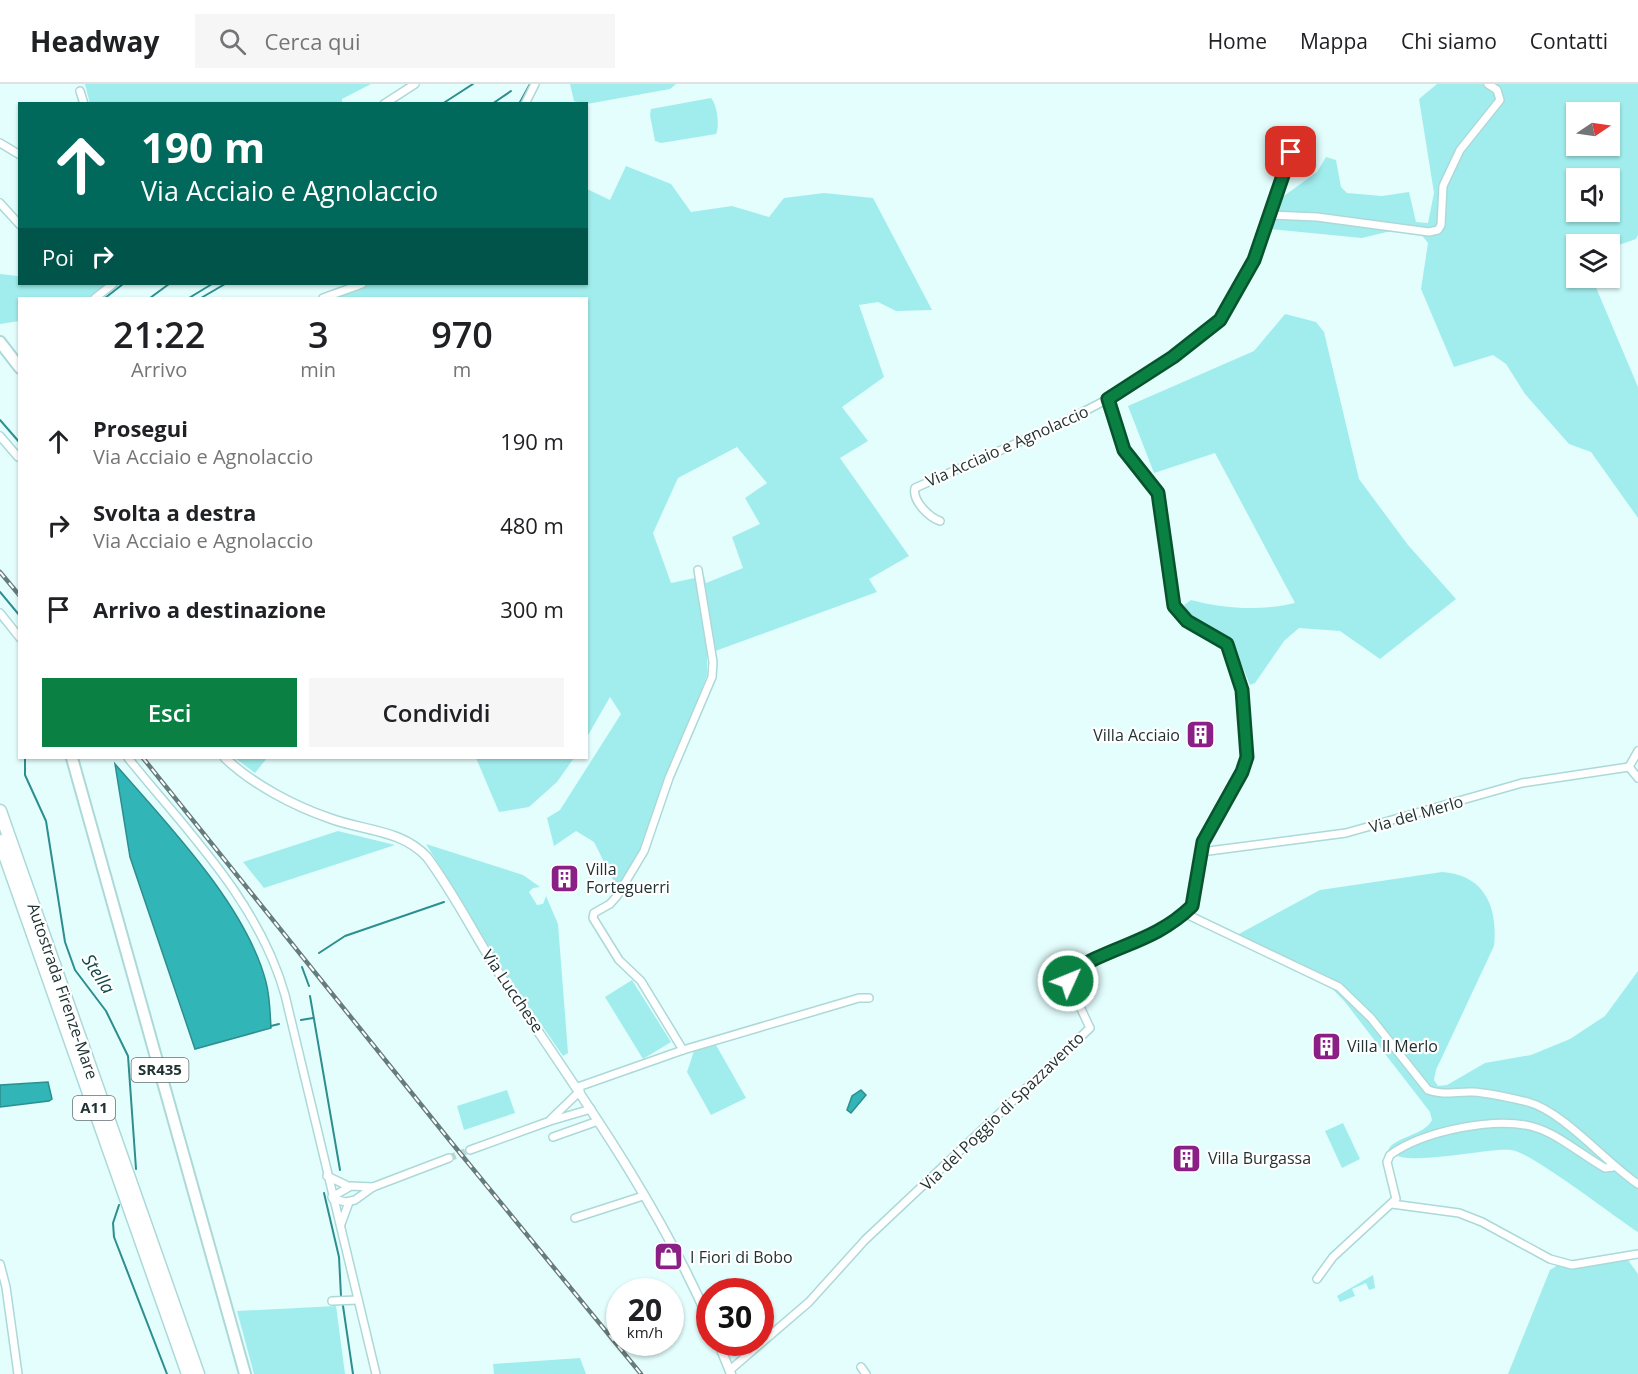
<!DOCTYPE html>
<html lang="it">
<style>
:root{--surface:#fff;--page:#f6f6f6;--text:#202124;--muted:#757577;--line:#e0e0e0;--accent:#0b8043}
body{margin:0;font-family:"Open Sans",sans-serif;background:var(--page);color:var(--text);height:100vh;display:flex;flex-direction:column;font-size:22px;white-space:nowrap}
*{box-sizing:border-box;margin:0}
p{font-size:20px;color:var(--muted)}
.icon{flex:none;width:33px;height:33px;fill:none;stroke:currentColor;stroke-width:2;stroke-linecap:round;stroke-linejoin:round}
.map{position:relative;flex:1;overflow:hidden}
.sheet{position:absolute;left:18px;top:213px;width:570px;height:462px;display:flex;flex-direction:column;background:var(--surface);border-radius:0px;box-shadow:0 2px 4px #0004}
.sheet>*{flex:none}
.guide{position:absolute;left:18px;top:18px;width:570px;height:183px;border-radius:0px;box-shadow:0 2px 4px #0004;background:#00695c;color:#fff;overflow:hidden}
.needle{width:39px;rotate:77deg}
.controls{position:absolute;left:1566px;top:18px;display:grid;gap:12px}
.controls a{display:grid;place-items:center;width:54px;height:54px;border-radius:0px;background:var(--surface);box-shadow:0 2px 4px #0004;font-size:30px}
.speed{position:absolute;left:606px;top:1194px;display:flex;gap:12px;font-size:30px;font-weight:700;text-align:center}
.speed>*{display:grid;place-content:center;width:78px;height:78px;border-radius:50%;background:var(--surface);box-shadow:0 2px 4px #0004;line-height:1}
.speed small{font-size:15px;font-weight:400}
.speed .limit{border:9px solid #d22;background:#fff;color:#111}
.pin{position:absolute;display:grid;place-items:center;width:51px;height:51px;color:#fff;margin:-26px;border-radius:12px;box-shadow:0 3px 9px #0006}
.me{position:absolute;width:66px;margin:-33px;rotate:46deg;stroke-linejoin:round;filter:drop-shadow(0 0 4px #0008)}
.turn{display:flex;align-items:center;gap:21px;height:126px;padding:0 24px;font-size:27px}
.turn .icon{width:78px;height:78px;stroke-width:2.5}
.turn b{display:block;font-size:42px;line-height:51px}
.then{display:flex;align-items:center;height:57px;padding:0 24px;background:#0003;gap:12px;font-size:22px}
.eta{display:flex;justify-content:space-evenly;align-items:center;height:102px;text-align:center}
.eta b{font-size:36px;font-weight:600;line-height:42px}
.primary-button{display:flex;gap:12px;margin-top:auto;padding:12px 24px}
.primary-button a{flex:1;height:69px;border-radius:0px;background:var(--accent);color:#fff;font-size:24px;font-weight:600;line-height:69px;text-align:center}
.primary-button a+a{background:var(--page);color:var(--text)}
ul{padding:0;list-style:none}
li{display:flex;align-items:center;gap:18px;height:84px;padding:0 24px}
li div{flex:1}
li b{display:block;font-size:22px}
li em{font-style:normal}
header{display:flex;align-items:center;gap:36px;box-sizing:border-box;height:84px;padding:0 30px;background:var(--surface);border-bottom:2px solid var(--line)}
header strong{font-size:28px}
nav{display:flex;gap:33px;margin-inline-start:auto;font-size:21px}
.search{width:420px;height:54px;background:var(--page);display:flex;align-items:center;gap:15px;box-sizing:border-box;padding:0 21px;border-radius:0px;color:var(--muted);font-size:22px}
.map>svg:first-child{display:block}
.green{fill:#a1eded;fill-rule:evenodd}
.water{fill:#32b5b7;stroke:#2d8e8f;stroke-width:1.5}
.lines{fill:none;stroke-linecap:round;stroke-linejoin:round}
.stream{stroke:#2d8e8f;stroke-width:2}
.minor-tunnel{stroke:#bcd5d4;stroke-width:7;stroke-dasharray:7 3.5;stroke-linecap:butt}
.minor-casing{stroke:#acd9d8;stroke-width:10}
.tertiary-casing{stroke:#acd9d8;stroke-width:11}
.primary-casing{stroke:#acd9d8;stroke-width:14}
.motorway-casing{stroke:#acd9d8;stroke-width:15}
.minor{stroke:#fff;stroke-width:7}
.tertiary{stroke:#fff;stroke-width:8}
.primary{stroke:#fff;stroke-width:10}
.motorway{stroke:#fff;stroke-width:12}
.rail-casing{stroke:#677c7c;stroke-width:4.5}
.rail{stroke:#fff;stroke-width:2;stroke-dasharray:7;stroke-linecap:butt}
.route-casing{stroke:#07532c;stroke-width:15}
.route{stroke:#0b8043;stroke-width:10}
.labels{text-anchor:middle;stroke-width:4.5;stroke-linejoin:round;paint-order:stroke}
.shield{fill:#fff;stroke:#637070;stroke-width:1.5}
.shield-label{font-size:15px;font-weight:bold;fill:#203232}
.street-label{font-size:16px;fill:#203232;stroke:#fff}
.poi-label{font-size:16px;fill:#203232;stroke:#fff;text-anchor:start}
.water-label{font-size:18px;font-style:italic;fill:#104848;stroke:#fff}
</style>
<header>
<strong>Headway</strong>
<div class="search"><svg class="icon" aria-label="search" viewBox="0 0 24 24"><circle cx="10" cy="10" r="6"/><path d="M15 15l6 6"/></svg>Cerca qui</div>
<nav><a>Home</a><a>Mappa</a><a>Chi siamo</a><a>Contatti</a></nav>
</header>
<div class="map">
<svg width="1638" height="1290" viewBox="0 0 1638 1290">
<rect width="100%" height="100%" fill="#e3fefd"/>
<g class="green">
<polygon points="85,0 371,0 342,15 342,19 90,20"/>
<polygon points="570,0 676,0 670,5 587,20 574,17"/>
<path d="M1437,0H1638V151L1636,155L1610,164V160H1576V194H1592L1638,303V434L1591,368L1569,360L1525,310L1506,280L1493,271L1454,283L1421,205L1428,159L1421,150L1391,147L1362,154L1270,145L1277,117L1317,88L1326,73L1336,76L1341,103L1347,109L1382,112L1409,108L1416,138L1428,139L1434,109L1419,15ZM1576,28H1610V62H1576ZM1576,94H1610V128H1576Z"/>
<path d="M711,14C717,21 720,41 716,50L661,59L655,57L650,31L651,25Z"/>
<path d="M626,82L671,100L691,128L732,122L769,133L784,114L824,109L873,114L932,226L896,227L878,218L859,221L884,293L842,323L868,357L840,374L909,472L869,495L877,508L707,570V591L645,758L617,804L594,758L576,747L554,762L547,734L560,726L621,630L610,613L587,653L586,214H335L369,200H586L587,105L610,116ZM737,363L767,399L745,414L760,440L732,453L743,484L706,499L704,492L671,499L653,449L678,394Z"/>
<polygon points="0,190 18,192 20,200 107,200 89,214 20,214 19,237 0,240"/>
<path d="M1285,230L1316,238L1324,248L1359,395L1408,461L1456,515L1380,575L1340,547L1299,544L1284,557L1255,599L1250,601L1234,562L1188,530L1184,521L1191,516C1224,525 1262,527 1295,519L1215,369L1154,389L1128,322L1254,267Z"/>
<polygon points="235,674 267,674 255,689"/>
<polygon points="476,674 574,674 557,698 529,723 499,728"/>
<polygon points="338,747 395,761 264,804 243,778"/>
<polygon points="426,760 523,791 540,803 533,804 529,808 537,821 543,820 546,812 558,840 568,969 563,972 504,887"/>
<path d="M1442,788C1485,791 1498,823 1494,862L1436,986L1434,996L1438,1002L1447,1001L1485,979L1531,971L1570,955L1605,932L1638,887V1148C1616,1134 1530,1067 1511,1066C1482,1064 1409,1084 1388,1068C1390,1053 1425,1052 1432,1036L1430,1028L1345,918L1316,888L1237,851L1320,806Z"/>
<polygon points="632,896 671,958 643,975 605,913"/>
<polygon points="716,961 746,1014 711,1031 687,988 694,967"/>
<polygon points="507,1006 515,1029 464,1046 457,1022"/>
<polygon points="1343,1039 1360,1075 1342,1084 1325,1047"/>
<polygon points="1628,1176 1638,1190 1638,1290 1508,1290 1550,1186 1558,1181 1579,1184"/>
<polygon points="1373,1191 1375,1204 1369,1206 1366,1199 1352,1205 1355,1212 1340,1218 1337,1212"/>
<polygon points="336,1222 345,1290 254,1290 237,1227"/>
<polygon points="580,1274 586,1290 494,1290 493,1280"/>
</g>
<g class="water">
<path d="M115,680C167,740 246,821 266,898C270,913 270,929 271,944L195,965L130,773Z"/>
<polygon points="48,998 52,1015 49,1017 0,1023 0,1001"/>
<polygon points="861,1006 866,1011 851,1029 847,1026 852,1012"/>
</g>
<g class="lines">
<g class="stream">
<polyline points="391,12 408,0"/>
<polyline points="442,20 473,0"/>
<polyline points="492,20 511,7"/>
<polyline points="519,20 530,0"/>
<polyline points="105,214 123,200"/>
<polyline points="150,214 169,200"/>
<polyline points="189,214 212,200"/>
<polyline points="201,214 225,200"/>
<polyline points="0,336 20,359"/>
<polyline points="0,508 20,532"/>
<polyline points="25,674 25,691 46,737 65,858 75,886 106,927 128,972 136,1085"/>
<polyline points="319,869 345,852 444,818"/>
<polyline points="302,883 309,902"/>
<polyline points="310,912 340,1086"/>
<polyline points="301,936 313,934"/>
<polyline points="271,942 279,940"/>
<polyline points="324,1109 339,1173 341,1212"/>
<polyline points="119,1121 113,1139 114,1153 167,1290"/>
<polyline points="343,1222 353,1290"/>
</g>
<polyline class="minor-tunnel" points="449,1074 470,1066"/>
<defs>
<g id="minor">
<polyline points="80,7 84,20"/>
<polyline points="384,20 415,0"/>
<polyline points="525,20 535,0"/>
<polyline points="0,59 20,71"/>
<polyline points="0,119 20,141"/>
<polyline points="1268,131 1317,133 1429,148 1438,146 1441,141 1443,102 1460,66 1500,16 1497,6 1488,0"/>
<polyline points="95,214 113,200"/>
<polyline points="323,214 362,200"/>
<polyline points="0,352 18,373"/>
<path d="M940,437C929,433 912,417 915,404L1058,341L1108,315L1173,274L1220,236L1254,176L1282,87L1299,49"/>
<polyline points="0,529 20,554"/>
<path d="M128,674C187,747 259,818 285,911L376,1290"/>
<polyline points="1629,683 1638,667"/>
<polyline points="1629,683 1638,694"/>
<polyline points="1201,768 1346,749 1522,699 1629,683"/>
<path d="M1184,829L1339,903L1371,934L1428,1006C1443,1012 1458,1007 1473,1008C1491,1009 1511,1014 1528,1018C1564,1028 1605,1078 1638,1100"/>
<polyline points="683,966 641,897 619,876 593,834 594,829 610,820 617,812 644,767 669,694 712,593 713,578 698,486"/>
<polyline points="578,1003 683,966 859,914 869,914"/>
<polyline points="551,1035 580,1007"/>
<polyline points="553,1053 598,1037"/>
<polyline points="470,1066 550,1037 591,1025"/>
<polyline points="327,1092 348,1102"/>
<polyline points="332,1113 351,1102 373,1103"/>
<polyline points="333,1115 346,1118 355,1116 373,1103 449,1074"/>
<polyline points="1392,1120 1459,1129 1482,1138 1550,1175 1572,1181 1638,1170"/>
<polyline points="575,1134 643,1112"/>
<polyline points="341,1140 349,1118"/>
<polyline points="0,1180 6,1203 18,1290"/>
<path d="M1317,1195L1333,1173L1396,1115L1387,1078L1390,1071C1423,1047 1498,1031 1537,1044C1561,1052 1583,1072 1605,1084L1613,1083"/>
<polyline points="332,1217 358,1216"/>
<polyline points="861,1283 866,1290"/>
<path d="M730,1286L809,1218L865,1156L1090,944L1068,897L1069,890C1107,862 1163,860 1193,820L1203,758L1242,688L1247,673L1242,606L1227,560L1187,537L1175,522L1158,409L1124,366L1108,315"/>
</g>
<g id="tertiary">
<path d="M225,674C252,700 294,722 329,734C363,747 401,745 427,773C456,812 477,856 504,897C578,1007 657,1116 710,1239"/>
<polyline points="718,1258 731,1290"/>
</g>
<g id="primary">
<polyline points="0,258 20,284"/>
<polyline points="72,674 245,1290"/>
</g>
<g id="motorway">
<polyline points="0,727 198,1290"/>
<polyline points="0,757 188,1290"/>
</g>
</defs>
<use href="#minor" class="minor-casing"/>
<use href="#tertiary" class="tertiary-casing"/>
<use href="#primary" class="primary-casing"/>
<use href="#motorway" class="motorway-casing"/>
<use href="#minor" class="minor"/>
<use href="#tertiary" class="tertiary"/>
<use href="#primary" class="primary"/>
<use href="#motorway" class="motorway"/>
<defs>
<g id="rail">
<polyline points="0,488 20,512"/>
<polyline points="143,674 451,1058 641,1290"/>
</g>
</defs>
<use href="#rail" class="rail-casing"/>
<use href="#rail" class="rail"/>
</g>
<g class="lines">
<defs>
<path id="route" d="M1068,897L1069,890C1110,861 1153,860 1192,822L1203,758L1242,688L1247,673L1242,606L1227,560L1187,537L1174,522L1158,409L1124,366L1108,315L1173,273L1220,236L1254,176L1291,68"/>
</defs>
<use href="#route" class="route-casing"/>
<use href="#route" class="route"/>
</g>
<defs>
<symbol id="building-square" viewBox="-11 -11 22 22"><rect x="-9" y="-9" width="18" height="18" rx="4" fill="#8a1f85" stroke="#fff"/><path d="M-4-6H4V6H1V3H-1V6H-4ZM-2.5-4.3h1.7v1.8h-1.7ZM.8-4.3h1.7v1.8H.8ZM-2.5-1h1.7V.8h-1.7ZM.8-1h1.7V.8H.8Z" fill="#fff"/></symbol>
<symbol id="shop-square" viewBox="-11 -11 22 22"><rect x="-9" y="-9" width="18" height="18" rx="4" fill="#8a1f85" stroke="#fff"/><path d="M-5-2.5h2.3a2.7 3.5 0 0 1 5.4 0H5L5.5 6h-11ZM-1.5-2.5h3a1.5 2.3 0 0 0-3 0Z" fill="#fff"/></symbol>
</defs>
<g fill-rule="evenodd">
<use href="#building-square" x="1184" y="634" width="33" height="33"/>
<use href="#building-square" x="548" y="778" width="33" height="33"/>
<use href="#building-square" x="1310" y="946" width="33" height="33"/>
<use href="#building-square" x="1170" y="1058" width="33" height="33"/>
<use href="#shop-square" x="652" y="1156" width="33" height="33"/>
</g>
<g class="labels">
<g class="shield">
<rect x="131.5" y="974" width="57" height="24" rx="4.5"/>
<rect x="73" y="1012" width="42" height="24" rx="4.5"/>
</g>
<g class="shield-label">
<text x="160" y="991">SR435</text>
<text x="94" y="1029">A11</text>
</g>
<g class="street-label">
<text transform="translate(1007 362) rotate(-24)" y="6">Via Acciaio e Agnolaccio</text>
<text transform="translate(1416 730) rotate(-16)" y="6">Via del Merlo</text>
<text transform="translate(63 907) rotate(71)" y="6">Autostrada Firenze-Mare</text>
<text transform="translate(513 907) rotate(56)" y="6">Via Lucchese</text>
<text transform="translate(1002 1027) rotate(-44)" y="6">Via del Poggio di Spazzavento</text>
</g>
<g class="poi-label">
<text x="1180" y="657" text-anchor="end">Villa Acciaio</text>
<text x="586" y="791">Villa<tspan x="586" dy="18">Forteguerri</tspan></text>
<text x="1347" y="968">Villa Il Merlo</text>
<text x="1208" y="1080">Villa Burgassa</text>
<text x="690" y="1179">I Fiori di Bobo</text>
</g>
<g class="water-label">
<text transform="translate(98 890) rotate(57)" y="6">Stella</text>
</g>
</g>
</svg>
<div class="controls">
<a><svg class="needle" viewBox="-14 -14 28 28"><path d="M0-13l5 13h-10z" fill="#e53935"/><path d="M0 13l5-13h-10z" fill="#757577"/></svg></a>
<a><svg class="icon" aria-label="sound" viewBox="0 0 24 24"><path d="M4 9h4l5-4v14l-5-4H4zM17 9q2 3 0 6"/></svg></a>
<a><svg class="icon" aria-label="layers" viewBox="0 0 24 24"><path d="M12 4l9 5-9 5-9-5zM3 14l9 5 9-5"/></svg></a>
</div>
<div class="speed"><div>20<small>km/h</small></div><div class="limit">30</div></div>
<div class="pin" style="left:1291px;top:68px;background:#d93025"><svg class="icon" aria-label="arrive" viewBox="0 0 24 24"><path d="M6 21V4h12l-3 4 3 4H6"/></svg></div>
<svg class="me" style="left:1068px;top:897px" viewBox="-20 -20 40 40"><circle r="17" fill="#0b8043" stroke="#fff" stroke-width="3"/><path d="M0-11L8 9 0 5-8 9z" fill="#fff"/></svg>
<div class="guide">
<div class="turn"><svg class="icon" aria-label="ahead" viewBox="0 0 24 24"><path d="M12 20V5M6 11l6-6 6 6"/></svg><div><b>190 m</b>Via Acciaio e Agnolaccio</div></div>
<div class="then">Poi<svg class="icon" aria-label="right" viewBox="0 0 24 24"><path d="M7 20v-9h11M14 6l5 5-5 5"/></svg></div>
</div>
<section class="sheet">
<div class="eta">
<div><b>21:22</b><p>Arrivo</p></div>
<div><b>3</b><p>min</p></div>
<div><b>970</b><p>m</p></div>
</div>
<ul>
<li><svg class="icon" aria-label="ahead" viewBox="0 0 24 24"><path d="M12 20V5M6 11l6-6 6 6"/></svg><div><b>Prosegui</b><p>Via Acciaio e Agnolaccio</p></div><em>190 m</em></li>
<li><svg class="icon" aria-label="right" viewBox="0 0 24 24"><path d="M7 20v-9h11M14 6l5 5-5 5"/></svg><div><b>Svolta a destra</b><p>Via Acciaio e Agnolaccio</p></div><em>480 m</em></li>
<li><svg class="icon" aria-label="arrive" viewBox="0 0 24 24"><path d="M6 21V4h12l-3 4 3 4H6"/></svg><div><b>Arrivo a destinazione</b></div><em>300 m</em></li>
</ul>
<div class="primary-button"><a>Esci</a><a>Condividi</a></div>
</section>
</div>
